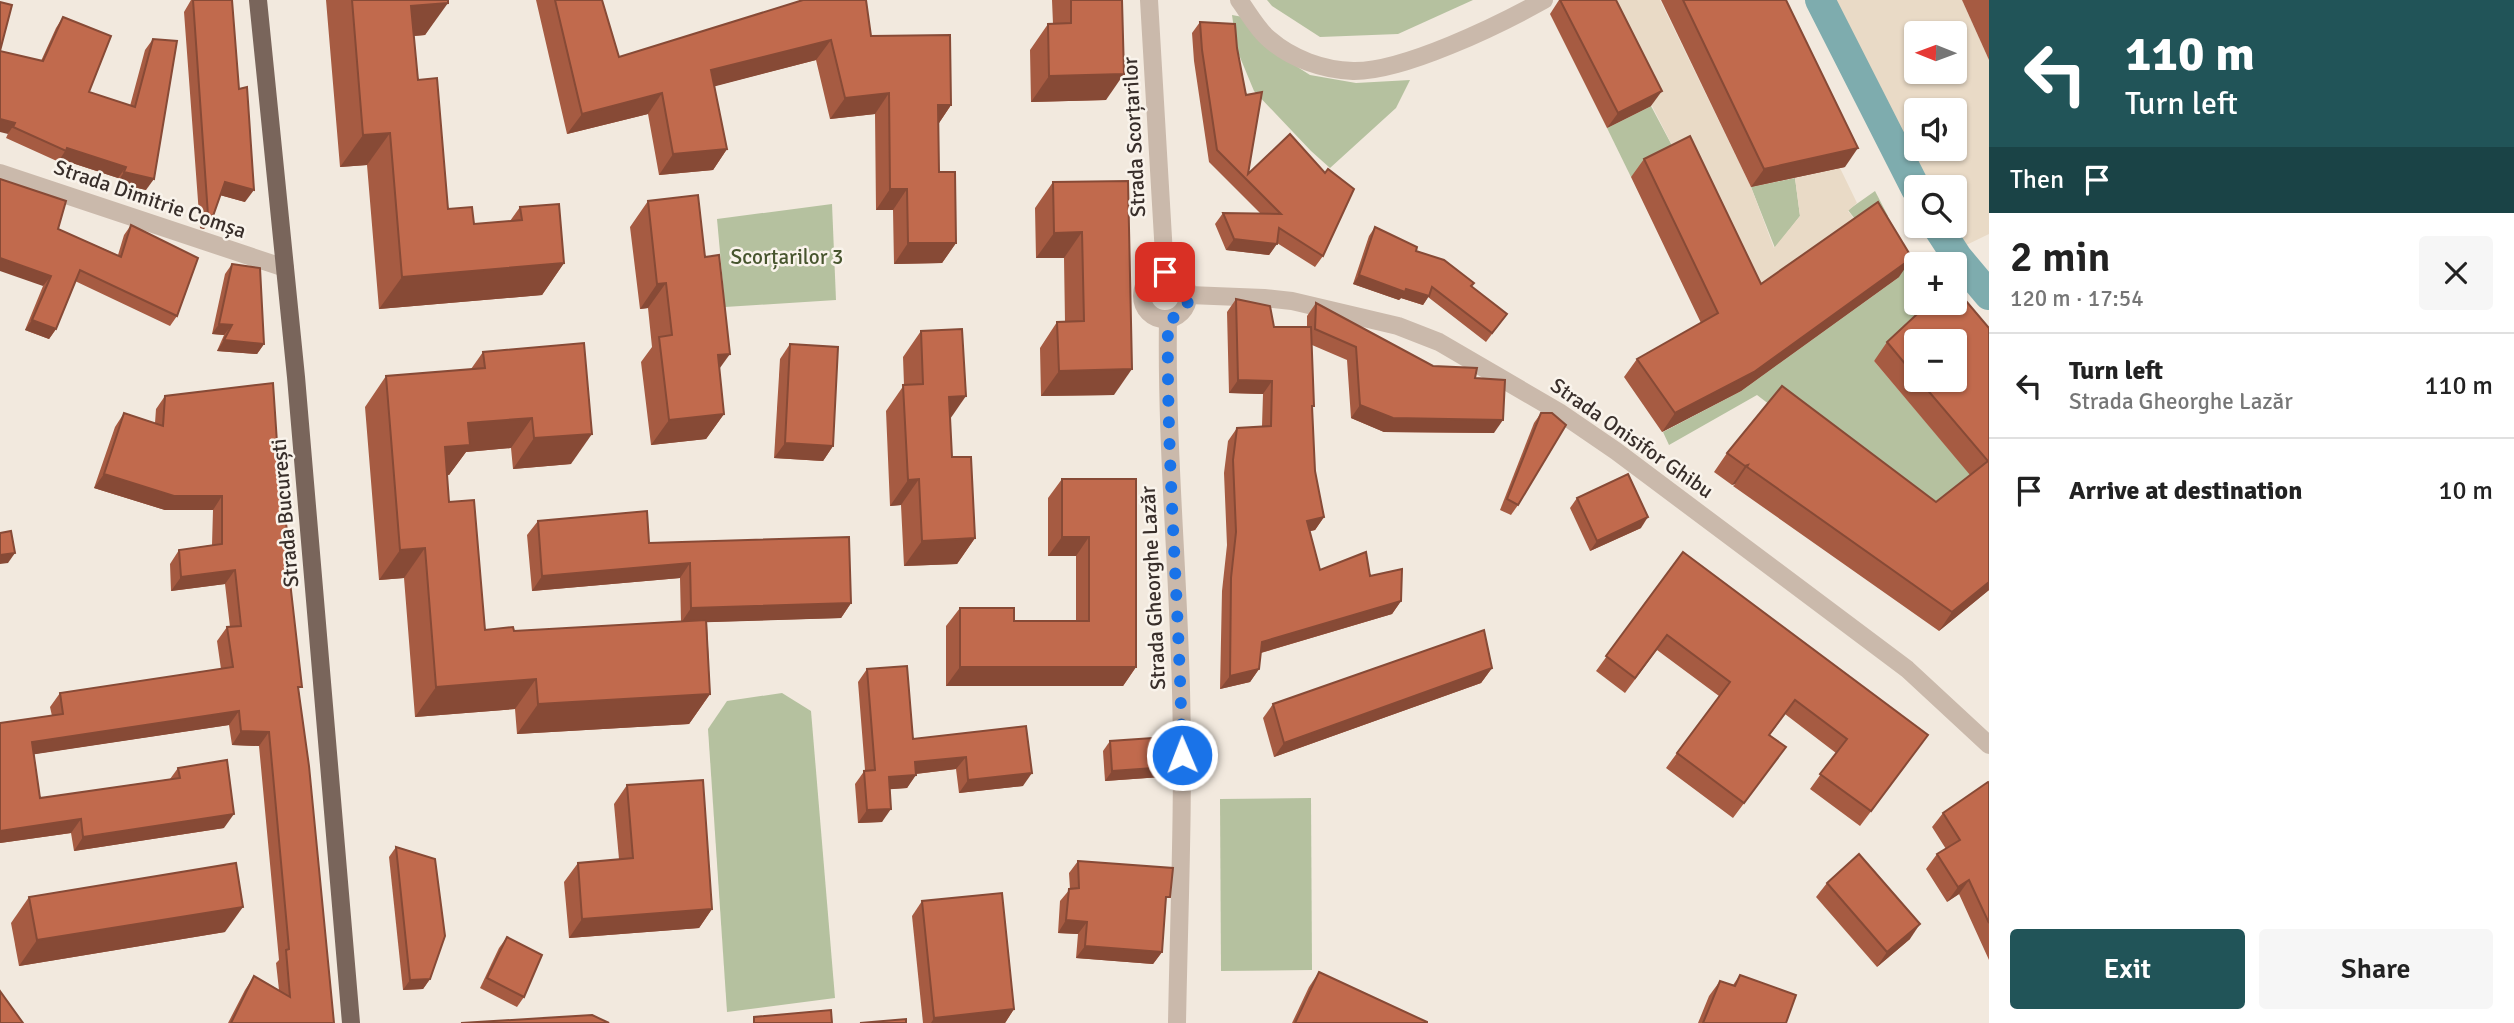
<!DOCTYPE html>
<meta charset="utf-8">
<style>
:root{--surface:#fff;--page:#f6f6f6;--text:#222;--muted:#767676;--line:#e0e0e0;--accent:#215458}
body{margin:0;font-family:Signika,sans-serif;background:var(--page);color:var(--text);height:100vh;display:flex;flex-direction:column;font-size:26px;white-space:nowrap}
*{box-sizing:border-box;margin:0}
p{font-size:23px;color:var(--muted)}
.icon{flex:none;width:38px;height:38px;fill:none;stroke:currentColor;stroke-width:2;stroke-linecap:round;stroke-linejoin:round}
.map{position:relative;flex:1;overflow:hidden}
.drawer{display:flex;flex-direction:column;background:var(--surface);width:525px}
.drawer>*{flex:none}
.banner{background:#215458;color:#fff;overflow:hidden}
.needle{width:46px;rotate:271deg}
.controls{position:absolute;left:1904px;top:21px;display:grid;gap:14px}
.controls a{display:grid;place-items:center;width:63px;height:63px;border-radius:7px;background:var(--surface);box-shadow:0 2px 5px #0004;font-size:35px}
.pin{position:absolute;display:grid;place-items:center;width:60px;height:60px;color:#fff;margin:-30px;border-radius:14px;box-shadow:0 4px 10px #0006}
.me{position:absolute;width:77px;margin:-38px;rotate:359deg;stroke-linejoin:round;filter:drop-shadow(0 0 5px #0008)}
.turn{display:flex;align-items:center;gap:24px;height:147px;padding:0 21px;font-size:32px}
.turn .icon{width:91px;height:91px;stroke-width:2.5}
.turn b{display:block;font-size:49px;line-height:60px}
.then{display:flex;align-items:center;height:66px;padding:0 21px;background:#0003;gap:14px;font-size:26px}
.round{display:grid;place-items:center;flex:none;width:74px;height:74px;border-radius:7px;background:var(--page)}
.headline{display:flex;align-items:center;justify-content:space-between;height:119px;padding:0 21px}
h1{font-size:42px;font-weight:600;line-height:52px}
.action{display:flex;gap:14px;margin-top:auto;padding:14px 21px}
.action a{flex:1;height:80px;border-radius:7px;background:var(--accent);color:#fff;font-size:28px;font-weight:600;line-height:80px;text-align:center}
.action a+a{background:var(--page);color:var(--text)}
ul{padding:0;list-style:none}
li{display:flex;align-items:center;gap:21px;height:105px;padding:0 21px;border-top:2px solid var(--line)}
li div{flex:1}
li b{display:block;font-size:26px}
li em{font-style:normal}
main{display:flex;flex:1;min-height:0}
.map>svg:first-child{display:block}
.green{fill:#b5c19f}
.plaza{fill:#e9dac6;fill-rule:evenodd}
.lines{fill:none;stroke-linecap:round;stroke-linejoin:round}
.canal{stroke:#7eacae;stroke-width:30}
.minor{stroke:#cab9ab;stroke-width:18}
.major{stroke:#79655b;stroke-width:18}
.wall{fill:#a65b42;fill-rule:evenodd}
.shaded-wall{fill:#874a36}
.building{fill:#c16a4d;stroke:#874a36;stroke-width:2}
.route{stroke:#1a73e8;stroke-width:12;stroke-dasharray:0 21.6}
.labels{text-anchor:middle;stroke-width:5;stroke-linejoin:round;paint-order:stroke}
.street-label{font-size:21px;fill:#382e2a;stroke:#f9f3eb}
.park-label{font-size:21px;fill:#47552e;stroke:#f9f3eb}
</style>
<main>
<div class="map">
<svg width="1989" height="1023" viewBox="0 0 1989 1023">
<rect width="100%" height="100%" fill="#f2e9de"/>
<g class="green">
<polygon points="1267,0 1473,0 1398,34 1320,37 1272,6"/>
<polygon points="1232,15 1243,17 1263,45 1310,75 1356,83 1410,80 1396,108 1330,168 1311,151 1254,91 1237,50"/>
<polygon points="1651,106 1677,155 1631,177 1607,128"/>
<polygon points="1795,178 1800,216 1775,248 1751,187"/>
<polygon points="1875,191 1888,216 1879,222 1916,277 1916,303 1936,303 1874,361 1975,480 1923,521 1757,395 1669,445 1663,432 1741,391 1899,277 1848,210"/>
<polygon points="832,204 836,300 725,307 717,219"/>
<polygon points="782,693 811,711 835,998 727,1012 708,729 727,701"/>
<polygon points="1311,798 1312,970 1221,971 1220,799"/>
</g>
<g class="plaza">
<polygon points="1598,0 1660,0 1751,187 1774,248 1800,216 1795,178 1840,168 1857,203 1848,211 1859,225 1706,332 1677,155"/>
<path d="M1833,0H1962L1989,60V234L1960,248L1948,226H1955V187H1928ZM1916,33H1955V72H1916ZM1916,110H1955V149H1916Z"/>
</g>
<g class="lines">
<g class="canal">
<polyline points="1820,0 1916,189"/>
<polyline points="1937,226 1957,257 1989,295"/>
</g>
<g class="minor">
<polyline points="1149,0 1165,272"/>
<path d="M1239,0C1248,12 1257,29 1269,39C1292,59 1323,70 1353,71C1403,72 1499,25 1544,0"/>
<polyline points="0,173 285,268"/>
<circle cx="1165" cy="296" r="23"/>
<polyline points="1189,295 1264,298 1292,301 1398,326 1439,342 1559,412 1616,451 1907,669 1989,745"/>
<path d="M1168,319C1166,443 1178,566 1181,690C1184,801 1179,912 1177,1023"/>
</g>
<polyline class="major" points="258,0 296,377 351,1023"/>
</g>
<g class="wall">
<polygon points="191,0 232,0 245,202 220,195 213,216 204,229 200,228 184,12"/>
<polygon points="326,0 448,0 425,35 414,36 418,80 448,209 474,224 510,221 520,207 564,263 542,295 379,309 367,165 340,167"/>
<polygon points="536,0 602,0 619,57 871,36 951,105 939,123 939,172 956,243 942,263 894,264 893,210 876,210 875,114 830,119 816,60 714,86 727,149 713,170 659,175 648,114 567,134"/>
<polygon points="1052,0 1122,0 1106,100 1031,102 1030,50 1048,24 1053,24"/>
<polygon points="1559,0 1616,0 1651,106 1607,128 1550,14"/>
<polygon points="1661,0 1786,0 1845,167 1751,187"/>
<polygon points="1962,0 1989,0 1989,60"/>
<polygon points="63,17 89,92 130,106 145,50 153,39 146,190 117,183 118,178 60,159 59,162 6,138 56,28"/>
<polygon points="1200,22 1248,174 1323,256 1315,267 1277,243 1269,255 1226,250 1215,224 1223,213 1261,214 1209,162 1194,61 1192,33"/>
<polygon points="1644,159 1761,284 1899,277 1741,391 1662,432 1624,377 1637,359 1701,323 1631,177"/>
<polygon points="1128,181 1114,395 1041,396 1040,348 1057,322 1065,322 1064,258 1036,258 1035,208 1053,182"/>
<polygon points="648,201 705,257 724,414 706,439 651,445 641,362 652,347 648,308 640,309 630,227"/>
<polygon points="131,225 177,316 170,326 75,281 56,329 49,339 25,330 43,286 58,229 118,255 124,235"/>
<polygon points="1375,227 1416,251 1471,287 1507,314 1486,342 1428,297 1423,305 1401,298 1399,300 1353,284 1369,236"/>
<polygon points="232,264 264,344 257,354 217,351 224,335 212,334 225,274"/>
<polygon points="1236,299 1274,327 1307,327 1307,316 1316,303 1433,366 1475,378 1494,433 1384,432 1351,418 1347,360 1312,345 1312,410 1315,471 1324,517 1315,530 1310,531 1320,570 1370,576 1401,601 1392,614 1261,653 1259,669 1250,682 1220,689 1222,591 1227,545 1224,473 1228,441 1237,428 1262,426 1263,394 1229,393 1227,312"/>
<path d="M1989,328V590L1939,631L1733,486L1735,484L1732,485L1714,472L1727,453L1936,502L1970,475L1874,361L1887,342ZM1916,341L1955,380H1916Z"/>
<polygon points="921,331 950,419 952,457 975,538 957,564 904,566 901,505 890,506 886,411 904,385 903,357"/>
<polygon points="790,344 833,446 823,461 774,458 780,359"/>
<polygon points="483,352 571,464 513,469 511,448 466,452 449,475 447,475 449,502 485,630 514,631 681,622 680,578 532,591 527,535 538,521 649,543 851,603 841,618 707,622 710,694 689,724 517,734 515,709 415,717 404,578 379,580 365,407 386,376 471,369"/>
<polygon points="165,396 282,517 289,568 299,691 334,1023 228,1023 245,990 254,976 279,990 276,963 279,960 259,746 232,745 229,725 34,754 40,798 170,779 178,768 224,828 74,851 71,833 0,843 0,723 52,716 50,707 60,693 221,669 217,641 227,627 230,627 225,584 171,591 170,564 179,550 212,545 213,510 165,510 94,488 115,427 124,413 155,423 156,409"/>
<polygon points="1541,413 1518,505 1511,515 1500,510 1534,423"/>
<polygon points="1062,479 1136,479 1136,667 1123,686 946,686 946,626 960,608 1014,621 1076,621 1076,556 1048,556 1048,498"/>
<polygon points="1577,498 1641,528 1590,551 1570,508"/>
<polygon points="1683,552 1917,750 1860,826 1810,789 1836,753 1785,714 1770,735 1786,747 1733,818 1666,768 1719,696 1657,650 1625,693 1596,671"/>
<polygon points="1492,668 1481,683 1274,757 1263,718 1273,704"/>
<polygon points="867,669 913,739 1026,726 1023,786 959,793 956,769 916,774 907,788 890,789 882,822 858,823 855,784 865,770 858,682"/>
<polygon points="1110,741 1161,777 1105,781 1103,751"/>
<polygon points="1989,783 1989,960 1959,894 1947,902 1926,869 1937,854 1946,849 1932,827 1943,813"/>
<polygon points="627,785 712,909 699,928 569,938 564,882 578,863 619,859 614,804"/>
<polygon points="396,847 430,979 423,989 403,990 389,857"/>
<polygon points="1078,861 1166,903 1162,952 1153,964 1076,958 1078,934 1058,933 1060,901 1070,889 1069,873"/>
<polygon points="1827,883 1910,939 1877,967 1816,897"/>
<polygon points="29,897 225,932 19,966 11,923"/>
<polygon points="922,901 1014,1009 1005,1023 923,1023 912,916"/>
<polygon points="507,937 524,997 517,1007 480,988 499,948"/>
<polygon points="1319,972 1427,1023 1292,1023 1309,987"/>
<polygon points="1740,975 1786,1023 1698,1023 1709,996 1720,981 1733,985"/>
</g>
<g class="shaded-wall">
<polygon points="448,3 425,35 389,38 411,6"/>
<polygon points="831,40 816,60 697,91 711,70"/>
<polygon points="1124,74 1106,100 1031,102 1049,76"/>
<polygon points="1662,91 1651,106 1607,128 1618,113"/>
<polygon points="662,93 648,114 567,134 582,114"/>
<polygon points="889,93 875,114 830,119 845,98"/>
<polygon points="938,105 951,105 937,126"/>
<polygon points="0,119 15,123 8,134 0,132"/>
<polygon points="390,133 367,165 340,167 363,135"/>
<polygon points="67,148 126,167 118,178 60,159"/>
<polygon points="1858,148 1845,167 1751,187 1764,169"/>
<polygon points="727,149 713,170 659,175 673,154"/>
<polygon points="124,172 154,179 146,190 117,183"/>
<polygon points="225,182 254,190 245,202 216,194"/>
<polygon points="890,189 907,189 893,210 876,210"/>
<polygon points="208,215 213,216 204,229 200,228"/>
<polygon points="1082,232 1064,258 1036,258 1054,233"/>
<polygon points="1234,239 1277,244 1269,255 1226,250"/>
<polygon points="908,243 956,243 942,263 894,264"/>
<polygon points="0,258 51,276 43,286 0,271"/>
<polygon points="1912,258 1899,277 1741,391 1662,432 1675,413"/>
<polygon points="564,263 542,295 379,309 402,277"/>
<polygon points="1359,275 1429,296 1423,305 1401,298 1399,300 1353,284"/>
<polygon points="666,283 648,308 640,309 657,284"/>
<polygon points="32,320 56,329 49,339 25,330"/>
<polygon points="219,324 232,325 224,335 212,334"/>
<polygon points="224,340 264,344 257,354 217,351"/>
<polygon points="730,354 712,379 718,355"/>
<polygon points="1132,369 1114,395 1041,396 1059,371"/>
<polygon points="1238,380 1272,381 1263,394 1229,393"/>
<polygon points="966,396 948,422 949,397"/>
<polygon points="1360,405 1503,420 1494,433 1384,432 1351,418"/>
<polygon points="724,414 706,439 651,445 669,420"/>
<polygon points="532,418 511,448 466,452 449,475 424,477 445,447 468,423"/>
<polygon points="592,434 571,464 513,469 534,438"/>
<polygon points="785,443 833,446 823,461 774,458"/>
<polygon points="1748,465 1735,484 1732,485 1745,466"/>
<polygon points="104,474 222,496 213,510 165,510 94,488"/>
<polygon points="919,479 901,505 890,506 908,480"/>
<polygon points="1324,517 1315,530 1298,534 1307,521"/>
<polygon points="1648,517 1641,528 1590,551 1597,541"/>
<polygon points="1062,537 1089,537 1076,556 1048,556"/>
<polygon points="975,538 957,564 904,566 922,541"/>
<polygon points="425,548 404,578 379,580 400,550"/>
<polygon points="15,553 8,563 0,564 0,555"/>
<polygon points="690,563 680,578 532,591 542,576"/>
<polygon points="235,570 225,584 171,591 181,577"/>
<polygon points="1989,582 1989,590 1939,631 1952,612"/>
<polygon points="1401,601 1392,614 1253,655 1262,642"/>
<polygon points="851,603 841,618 681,623 691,608"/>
<polygon points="960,667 1136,667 1123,686 946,686"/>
<polygon points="1492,668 1481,683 1274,757 1284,743"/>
<polygon points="1259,669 1250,682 1220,689 1230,676"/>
<polygon points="536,679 515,709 415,717 436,687"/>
<polygon points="710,694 689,724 517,734 538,704"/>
<polygon points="239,711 229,725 23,756 32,742"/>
<polygon points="241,731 269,732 259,746 232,745"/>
<polygon points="966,757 956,769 906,775 915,762"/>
<polygon points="1168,767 1161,777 1105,781 1112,771"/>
<polygon points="1032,773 1023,786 959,793 968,780"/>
<polygon points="916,775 907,788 880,790 889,777"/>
<polygon points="891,809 882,822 858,823 867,810"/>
<polygon points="234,814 224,828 74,851 83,837"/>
<polygon points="81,819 71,833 0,843 0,831"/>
<polygon points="1969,880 1959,894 1947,902 1958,887"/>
<polygon points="243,907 225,932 19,966 37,940"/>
<polygon points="712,909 699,928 569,938 582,919"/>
<polygon points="1066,920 1087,922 1078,934 1058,933"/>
<polygon points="1920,924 1910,939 1877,967 1887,952"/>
<polygon points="1085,946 1162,952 1153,964 1076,958"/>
<polygon points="430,979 423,989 403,990 410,980"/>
<polygon points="1014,1009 1005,1023 931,1023 934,1018"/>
</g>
<g class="building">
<polygon points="193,0 232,0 239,89 247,87 254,190 225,182 213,216 208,215"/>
<polygon points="352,0 448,0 448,3 411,6 418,80 437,78 448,209 472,207 474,224 522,220 520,207 559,204 564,263 402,277 390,133 363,135"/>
<polygon points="555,0 602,0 619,57 803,0 866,0 871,36 950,35 951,105 938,105 939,172 955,172 956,243 908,243 907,189 890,189 889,93 845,98 831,40 711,70 727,149 673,154 662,93 582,114"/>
<polygon points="1071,0 1122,0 1124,74 1049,76 1048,24 1071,23"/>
<polygon points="1560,0 1616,0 1662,91 1618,113"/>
<polygon points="1683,0 1786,0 1858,148 1764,169"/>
<polygon points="0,2 12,5 0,51"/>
<polygon points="63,17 111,36 89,92 135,107 153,39 177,41 154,179 124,172 126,167 67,148 66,151 13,127 15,123 0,119 0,51 43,61"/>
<polygon points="1200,22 1235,24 1237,48 1246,95 1262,92 1248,174 1290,134 1325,173 1328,169 1354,189 1323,256 1279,228 1277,244 1234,239 1223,213 1281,214 1217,150 1202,50"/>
<polygon points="1690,136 1761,284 1878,202 1912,258 1754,372 1675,413 1637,359 1718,313 1644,159"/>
<polygon points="0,179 66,201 58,229 121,257 131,225 198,258 177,316 80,270 56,329 32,320 51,276 0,258"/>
<polygon points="1128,181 1132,369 1059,371 1057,322 1084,321 1082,232 1054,233 1053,182"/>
<polygon points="698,195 705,257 719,255 730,354 718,355 724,414 669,420 659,337 672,335 666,283 657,284 648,201"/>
<polygon points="1375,227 1417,247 1416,251 1444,260 1474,283 1471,286 1507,314 1492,333 1432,287 1429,296 1406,289 1405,292 1359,275"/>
<polygon points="232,264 260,268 264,344 224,340 232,325 219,324"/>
<polygon points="1955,288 1989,328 1989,582 1952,612 1747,467 1748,465 1745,466 1727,453 1782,386 1936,502 1988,461 1919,380 1955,380 1955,341 1916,341 1916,377 1887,342 1929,303 1955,303"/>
<polygon points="1236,299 1270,306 1274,327 1311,327 1314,406 1312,406 1315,471 1324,517 1307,521 1320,570 1366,552 1370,576 1402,569 1401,601 1262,642 1259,669 1230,676 1231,578 1236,532 1233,460 1237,428 1271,426 1272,381 1238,380"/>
<polygon points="1316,303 1433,366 1477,368 1475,378 1505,380 1503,420 1393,418 1360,405 1356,347 1315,329"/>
<polygon points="962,329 966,396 949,397 952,457 971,457 975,538 922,541 919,479 908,480 903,385 923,384 921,331"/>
<polygon points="584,343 592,434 534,438 532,418 468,423 470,445 445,447 449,502 474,500 485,630 513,627 514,631 706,620 710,694 538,704 536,679 436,687 425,548 400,550 386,376 485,368 483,352"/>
<polygon points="790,344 838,347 833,446 785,443"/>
<polygon points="273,383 282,517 285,517 292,563 288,564 302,687 298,687 309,766 334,1023 231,1023 254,976 290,997 286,950 289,949 269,732 241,731 239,711 32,742 40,798 180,778 178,768 227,760 234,814 83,837 81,819 0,831 0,723 63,714 60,693 233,667 227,627 241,626 235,570 181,577 179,550 222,544 222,496 174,496 104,474 124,413 163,426 165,396"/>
<polygon points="1541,413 1552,413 1566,425 1518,505 1507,499"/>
<polygon points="1628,474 1648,517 1597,541 1577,498"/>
<polygon points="1062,479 1136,479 1136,667 960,667 960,608 1014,608 1014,621 1089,621 1089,537 1062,537"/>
<polygon points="647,511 649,543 849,537 851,603 691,608 690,563 542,576 538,521"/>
<polygon points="11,531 15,553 0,555 0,533"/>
<polygon points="1683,552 1928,735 1871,811 1820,774 1847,739 1795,700 1769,735 1786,747 1744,803 1677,753 1730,682 1667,635 1635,678 1606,656"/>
<polygon points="1484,630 1492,668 1284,743 1273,704"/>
<polygon points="907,666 913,739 1026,726 1032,773 968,780 966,757 915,762 916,775 889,777 891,809 867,810 864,771 875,770 867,669"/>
<polygon points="1167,737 1168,767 1112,771 1110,741"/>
<polygon points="703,780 712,909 582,919 578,863 633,858 627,785"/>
<polygon points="1988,782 1989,783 1989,923 1969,880 1958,887 1937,854 1960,840 1943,813"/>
<polygon points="396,847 435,859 445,936 430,979 410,980"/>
<polygon points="1859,854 1920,924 1887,952 1827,883"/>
<polygon points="1078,861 1173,868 1170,897 1166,897 1162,952 1085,946 1087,922 1066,920 1069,889 1079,888"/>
<polygon points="236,863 243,907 37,940 29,897"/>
<polygon points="1002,893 1014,1009 934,1018 922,901"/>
<polygon points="507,937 542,955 524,997 487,978"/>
<polygon points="1319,972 1427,1022 1427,1023 1295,1023"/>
<polygon points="1740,975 1796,995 1786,1023 1703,1023 1720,981 1735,986"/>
<polygon points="0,991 23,1023 0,1023"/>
<polygon points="831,1010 832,1023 754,1023 754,1017"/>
<polygon points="592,1015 609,1023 461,1023"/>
<polygon points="906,1019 906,1023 860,1023"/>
</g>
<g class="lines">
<path class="route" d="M1165,272C1195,277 1197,311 1168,320C1166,465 1180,610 1182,755"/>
</g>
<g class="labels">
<g class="street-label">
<text transform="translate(1134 137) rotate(-93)" y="7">Strada Scorțarilor</text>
<text transform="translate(150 199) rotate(19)" y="7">Strada Dimitrie Comșa</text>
<text transform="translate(1632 438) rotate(35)" y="7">Strada Onisifor Ghibu</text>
<text transform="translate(285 513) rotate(-95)" y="7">Strada București</text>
<text transform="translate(1153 588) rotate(-93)" y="7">Strada Gheorghe Lazăr</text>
</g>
<g class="park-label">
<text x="787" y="264">Scorțarilor 3</text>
</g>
</g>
</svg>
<div class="controls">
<a><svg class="needle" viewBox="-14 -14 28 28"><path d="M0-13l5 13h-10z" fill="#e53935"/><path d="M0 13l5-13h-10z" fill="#767676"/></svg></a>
<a><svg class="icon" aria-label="sound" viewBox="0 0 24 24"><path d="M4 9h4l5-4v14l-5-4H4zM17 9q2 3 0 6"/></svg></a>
<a><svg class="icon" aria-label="search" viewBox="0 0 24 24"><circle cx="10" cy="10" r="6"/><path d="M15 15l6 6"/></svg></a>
<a>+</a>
<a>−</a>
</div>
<div class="pin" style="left:1165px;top:272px;background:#d93025"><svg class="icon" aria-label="arrive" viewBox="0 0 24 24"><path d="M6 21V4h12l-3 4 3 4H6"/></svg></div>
<svg class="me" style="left:1182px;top:755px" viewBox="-20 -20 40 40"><circle r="17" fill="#1a73e8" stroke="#fff" stroke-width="3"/><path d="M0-11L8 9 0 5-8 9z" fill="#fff"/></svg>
</div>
<section class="drawer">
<div class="banner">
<div class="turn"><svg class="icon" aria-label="left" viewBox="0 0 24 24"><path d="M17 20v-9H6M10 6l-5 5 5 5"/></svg><div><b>110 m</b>Turn left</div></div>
<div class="then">Then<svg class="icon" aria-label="arrive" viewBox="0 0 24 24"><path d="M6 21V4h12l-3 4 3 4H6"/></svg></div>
</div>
<div class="headline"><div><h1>2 min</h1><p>120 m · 17:54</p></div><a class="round"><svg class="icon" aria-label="close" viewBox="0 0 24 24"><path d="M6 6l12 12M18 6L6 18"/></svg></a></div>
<ul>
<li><svg class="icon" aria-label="left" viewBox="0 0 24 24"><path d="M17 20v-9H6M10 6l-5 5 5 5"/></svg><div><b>Turn left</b><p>Strada Gheorghe Lazăr</p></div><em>110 m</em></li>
<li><svg class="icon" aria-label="arrive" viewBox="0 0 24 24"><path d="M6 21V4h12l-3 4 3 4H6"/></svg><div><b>Arrive at destination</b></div><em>10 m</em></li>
</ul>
<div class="action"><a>Exit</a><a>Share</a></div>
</section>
</main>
